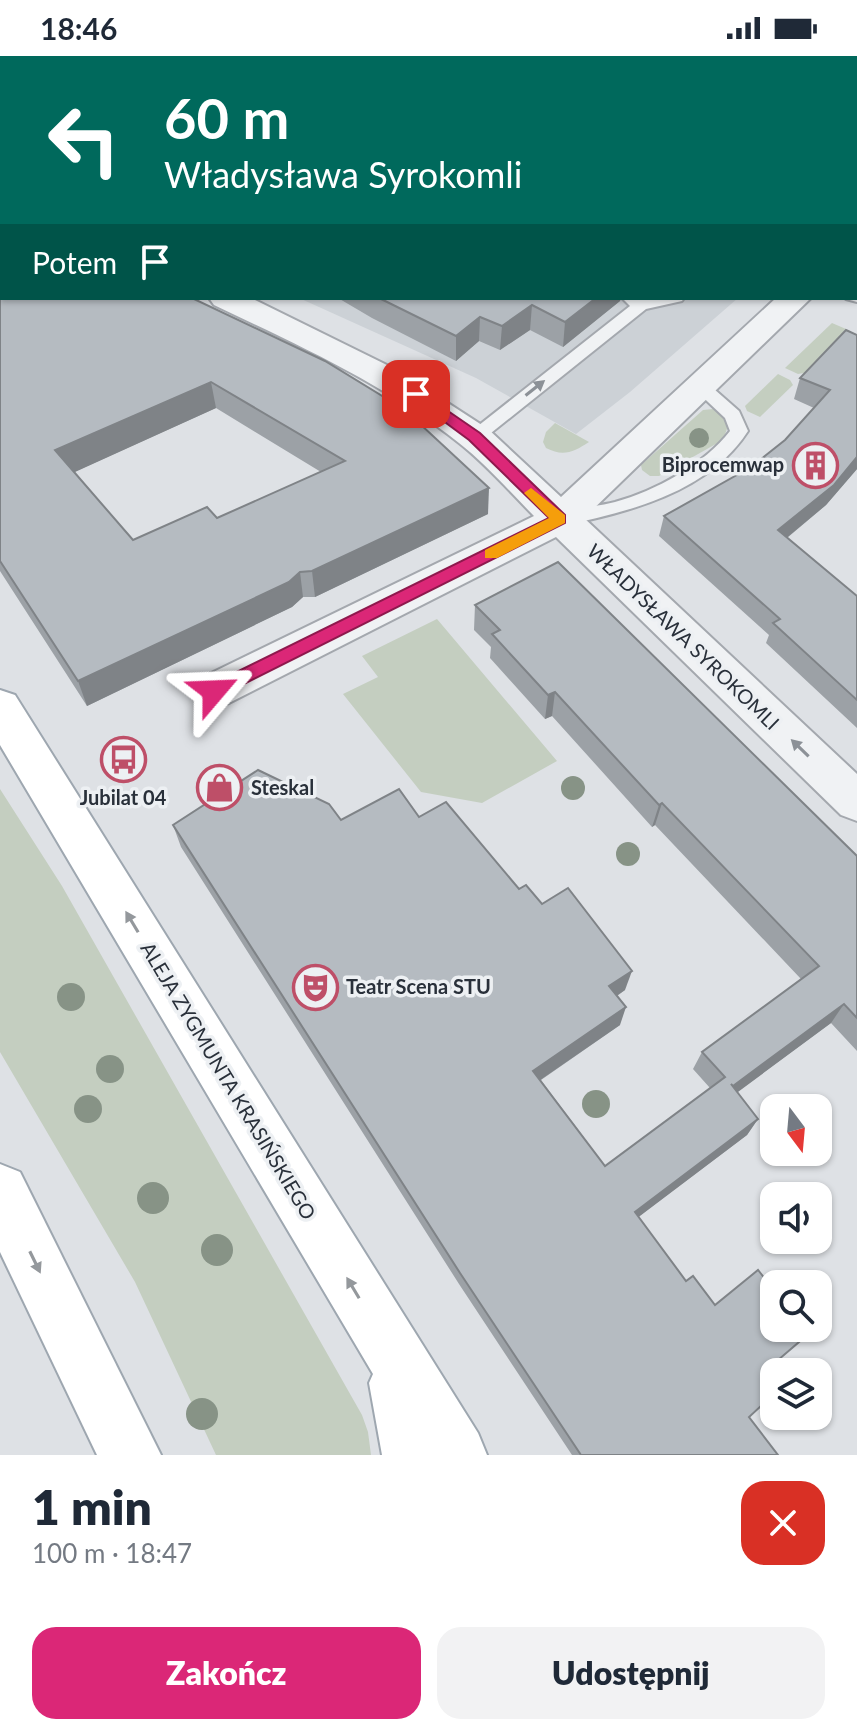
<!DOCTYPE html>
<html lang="pl">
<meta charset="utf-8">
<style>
:root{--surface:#fff;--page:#f2f2f3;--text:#1f2937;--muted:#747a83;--accent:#db2777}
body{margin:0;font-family:Lato,sans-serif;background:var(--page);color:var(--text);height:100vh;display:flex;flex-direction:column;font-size:30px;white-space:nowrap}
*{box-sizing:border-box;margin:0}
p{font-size:26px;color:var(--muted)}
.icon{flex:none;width:44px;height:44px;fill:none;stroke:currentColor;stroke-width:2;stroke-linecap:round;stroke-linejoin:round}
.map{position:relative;height:1399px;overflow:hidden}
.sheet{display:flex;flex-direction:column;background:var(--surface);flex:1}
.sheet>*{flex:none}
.hud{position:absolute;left:0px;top:0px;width:858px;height:244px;box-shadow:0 2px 6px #0004;background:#00695c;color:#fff;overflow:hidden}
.needle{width:52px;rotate:164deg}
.controls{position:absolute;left:760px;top:1038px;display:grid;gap:16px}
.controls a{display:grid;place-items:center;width:72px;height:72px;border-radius:16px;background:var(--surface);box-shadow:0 2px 6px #0004;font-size:40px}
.pin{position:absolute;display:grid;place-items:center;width:68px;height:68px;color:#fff;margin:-34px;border-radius:16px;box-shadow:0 4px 12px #0006}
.me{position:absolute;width:88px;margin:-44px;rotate:64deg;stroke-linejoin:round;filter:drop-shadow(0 0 6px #0008)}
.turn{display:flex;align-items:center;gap:28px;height:168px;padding:0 32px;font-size:36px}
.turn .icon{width:104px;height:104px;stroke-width:2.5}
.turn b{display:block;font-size:56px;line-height:68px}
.then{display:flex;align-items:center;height:76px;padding:0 32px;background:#0003;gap:16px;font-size:30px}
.round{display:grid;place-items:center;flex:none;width:84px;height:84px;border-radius:24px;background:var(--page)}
.headline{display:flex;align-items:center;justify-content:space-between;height:136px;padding:0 32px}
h1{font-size:48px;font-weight:800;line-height:60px}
.primary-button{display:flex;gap:16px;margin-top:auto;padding:16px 32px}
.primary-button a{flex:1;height:92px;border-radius:24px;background:var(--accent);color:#fff;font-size:32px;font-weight:800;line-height:92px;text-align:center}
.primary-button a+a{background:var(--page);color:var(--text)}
.status{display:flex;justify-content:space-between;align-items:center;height:56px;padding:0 40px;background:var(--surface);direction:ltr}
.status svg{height:22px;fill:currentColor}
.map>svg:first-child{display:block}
.built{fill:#ccd1d6}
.green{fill:#c4cec0}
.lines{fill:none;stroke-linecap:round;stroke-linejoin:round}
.lane-casing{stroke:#a4a8ae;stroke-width:4}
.street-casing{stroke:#a4a8ae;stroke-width:4}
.primary-casing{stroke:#9ea7b0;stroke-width:4}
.lane{fill:#f0f2f4;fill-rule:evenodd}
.street{fill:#f0f2f4;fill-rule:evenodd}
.secondary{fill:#fff;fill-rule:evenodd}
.primary{fill:#fff;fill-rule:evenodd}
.tram{stroke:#79828d;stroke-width:2}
.tree{fill:#879386}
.wall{fill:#9ca1a6;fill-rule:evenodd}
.shaded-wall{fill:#7f8387}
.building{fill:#b5bbc1;stroke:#7f8387;stroke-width:2;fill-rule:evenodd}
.oneway{fill:#8c9197}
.oneway2{fill:#94989c}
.route{fill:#db2777;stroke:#8e194d;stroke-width:2}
.slow{fill:#f59e0b}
.labels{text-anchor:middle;stroke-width:7;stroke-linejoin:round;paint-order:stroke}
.poi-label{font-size:20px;font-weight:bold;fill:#29303a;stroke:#edf0f3;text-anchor:start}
.street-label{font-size:20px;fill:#29303a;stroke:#edf0f3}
</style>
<div class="status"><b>18:46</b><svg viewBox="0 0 49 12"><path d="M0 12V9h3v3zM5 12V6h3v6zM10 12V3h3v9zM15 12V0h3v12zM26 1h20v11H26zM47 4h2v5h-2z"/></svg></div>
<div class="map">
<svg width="857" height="1399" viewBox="0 0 857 1399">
<rect width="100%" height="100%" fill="#dee1e5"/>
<polygon class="built" points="299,242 738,242 630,336 576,378 476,322"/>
<g class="green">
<polygon points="0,0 264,0 271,2 2,2 0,126"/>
<polygon points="832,267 846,273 804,317 798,318 785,312"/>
<polygon points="778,318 790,324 793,329 760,361 747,355 745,350"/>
<polygon points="713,353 722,360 728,370 723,384 659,420 650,420 642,414 641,409 703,354"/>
<path d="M555,367L589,386C574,396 563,401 546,392L543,386L546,376Z"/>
<polygon points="437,563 557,705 482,747 421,736 343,638 378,621 362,600"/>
<polygon points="0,733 62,830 362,1359 368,1376 371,1399 216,1399 135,1226 0,996"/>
</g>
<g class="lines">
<defs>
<g id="lane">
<polygon points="2,173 2,183 0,184 0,174"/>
<polygon points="684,242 682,245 646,253 481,385 469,385 466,381 469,377 630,250 622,242"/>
<path d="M700,324L706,326L739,355L748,375C708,437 628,456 561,470L554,468L552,463L554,458C574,452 595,451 615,446C655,435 705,408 730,375L725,362L691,330Z"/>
</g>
<g id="street">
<polygon points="857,226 857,246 846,243 856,242"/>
<path d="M209,242H251L397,314L488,373L561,441L776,242H811L584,462L857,718V765L841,759L556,481L229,647L214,652L199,647L193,635L199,623L534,460C510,436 486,408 459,387C385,328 298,289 214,249Z"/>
</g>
<g id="primary">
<polygon points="0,634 15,639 478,1377 487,1399 382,1399 369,1327 373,1318 0,689"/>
<polygon points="0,1108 20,1116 161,1399 97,1399 0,1196"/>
</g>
</defs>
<use href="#lane" class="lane-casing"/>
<use href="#street" class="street-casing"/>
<use href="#primary" class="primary-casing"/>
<use href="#lane" class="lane"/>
<use href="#street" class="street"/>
<g class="secondary">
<polygon points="358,0 388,0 357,2"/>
<polygon points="2,138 2,156 0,157 0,139"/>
</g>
<use href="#primary" class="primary"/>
<g class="tram">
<polyline points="358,2 363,0"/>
<polyline points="379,2 384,0"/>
</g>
</g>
<g class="tree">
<circle cx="699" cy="382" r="10"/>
<circle cx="573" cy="732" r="12"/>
<circle cx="628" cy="798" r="12"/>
<circle cx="71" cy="941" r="14"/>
<circle cx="110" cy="1013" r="14"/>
<circle cx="596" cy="1048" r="14"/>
<circle cx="88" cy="1053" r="14"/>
<circle cx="153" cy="1142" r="16"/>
<circle cx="217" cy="1194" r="16"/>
<circle cx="202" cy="1358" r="16"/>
</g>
<g class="wall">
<polygon points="440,0 857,0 857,205 856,2 444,2"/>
<path d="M0,217L192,242L488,458L315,541H303L292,551L87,650L0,515ZM216,352L321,416L217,462L133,484L74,416Z"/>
<polygon points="338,242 621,242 620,245 563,291 530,274 500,294 479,285 456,305 372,262"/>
<polygon points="857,279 857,413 826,449 787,482 857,540 857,672 766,587 769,579 659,480 664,460 751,411 785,384 814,352 794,343 800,322"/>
<polygon points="475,549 857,800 857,995 831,967 737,1036 758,1063 747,1079 638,1161 686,1225 778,1304 749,1361 778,1399 572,1399 459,1228 181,791 173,769 419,761 542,848 625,934 617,940 620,969 541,1024 605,1110 710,1032 693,1013 702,996 801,923 655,769 652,771 552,660 545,663 490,602 491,591 474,574"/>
</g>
<g class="shaded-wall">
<polygon points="596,242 621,242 620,245 563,291 565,266"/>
<polygon points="532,249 530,274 500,294 502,270"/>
<polygon points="480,261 479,285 456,305 456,280"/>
<polygon points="211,326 216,352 64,421 55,394"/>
<polygon points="857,401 857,413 826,449 772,494 778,474"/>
<polygon points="489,432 488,458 315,541 312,515"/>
<polygon points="300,516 303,541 292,551 87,650 78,625"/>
<polygon points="555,636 552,660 545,663 548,639"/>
<polygon points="662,747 655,769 652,771 659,749"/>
<polygon points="632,915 625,934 603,949 609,930"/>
<polygon points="844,948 831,967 723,1047 733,1030"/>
<polygon points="626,951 620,969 530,1031 533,1015"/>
<polygon points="758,1063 747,1079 628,1169 635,1156"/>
</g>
<g class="building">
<polygon points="485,0 857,0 857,178 856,2 489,2"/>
<path d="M2,216V242H192L325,305L405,354L489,432L312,515L300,516L289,526L78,625L0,505V217ZM211,326L345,405L217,462L207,451L133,484L55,394Z"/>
<polygon points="379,242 596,242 565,266 532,249 502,270 480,261 456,280"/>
<polygon points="846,274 857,279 857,401 834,429 778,474 857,540 857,644 773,567 780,563 664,460 751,411 785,384 830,334 800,322"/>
<polygon points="558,506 857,800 857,962 844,948 733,1030 731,1028 758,1063 635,1156 686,1225 693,1220 715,1249 758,1214 774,1234 774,1272 788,1272 799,1286 778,1304 788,1316 774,1316 774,1338 749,1361 778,1399 581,1399 460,1217 173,769 258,714 329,748 341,764 399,733 419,761 446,746 519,833 526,829 542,848 568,832 632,915 609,930 626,951 533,1015 605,1110 725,1021 702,996 819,910 662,747 659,749 555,636 548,639 492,578 500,574 475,549"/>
</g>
<defs><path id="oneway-solid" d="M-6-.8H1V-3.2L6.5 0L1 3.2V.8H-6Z" transform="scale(2)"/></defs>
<g class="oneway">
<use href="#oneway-solid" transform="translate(535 332) rotate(-38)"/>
<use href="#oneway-solid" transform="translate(800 692) rotate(-136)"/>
</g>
<g class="oneway2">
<use href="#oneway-solid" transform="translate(132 866) rotate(-121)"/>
<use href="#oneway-solid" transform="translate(35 1206) rotate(64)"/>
<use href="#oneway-solid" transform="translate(353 1232) rotate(-121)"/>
</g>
<polygon class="route" points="416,333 480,377 565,459 565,467 220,640 208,640 205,635 208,630 549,462 469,384 411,341 409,338"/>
<polygon class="slow" points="531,432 565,459 565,467 497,502 485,502 485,494 549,462 524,437"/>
<defs>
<symbol id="building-ring" viewBox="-11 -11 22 22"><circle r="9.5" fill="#edf0f3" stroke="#be4f68" stroke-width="1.5"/><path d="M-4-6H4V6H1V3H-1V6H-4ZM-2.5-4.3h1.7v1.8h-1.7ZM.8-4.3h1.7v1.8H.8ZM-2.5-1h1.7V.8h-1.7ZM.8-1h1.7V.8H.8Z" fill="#be4f68"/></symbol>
<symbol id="bus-ring" viewBox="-11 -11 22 22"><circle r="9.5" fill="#edf0f3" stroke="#be4f68" stroke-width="1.5"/><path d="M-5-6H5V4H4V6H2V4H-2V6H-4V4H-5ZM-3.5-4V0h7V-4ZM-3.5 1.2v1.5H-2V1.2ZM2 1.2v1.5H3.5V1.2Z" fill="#be4f68"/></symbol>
<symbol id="shop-ring" viewBox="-11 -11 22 22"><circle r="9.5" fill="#edf0f3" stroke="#be4f68" stroke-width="1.5"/><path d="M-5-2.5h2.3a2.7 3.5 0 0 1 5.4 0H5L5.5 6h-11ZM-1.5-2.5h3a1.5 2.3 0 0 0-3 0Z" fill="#be4f68"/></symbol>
<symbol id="theatre-ring" viewBox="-11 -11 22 22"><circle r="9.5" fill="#edf0f3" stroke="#be4f68" stroke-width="1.5"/><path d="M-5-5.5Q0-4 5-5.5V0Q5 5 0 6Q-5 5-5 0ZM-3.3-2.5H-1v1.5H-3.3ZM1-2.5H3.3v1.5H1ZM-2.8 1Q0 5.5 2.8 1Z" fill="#be4f68"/></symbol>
</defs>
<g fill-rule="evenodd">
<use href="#building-ring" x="790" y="384" width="51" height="51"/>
<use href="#bus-ring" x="98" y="678" width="51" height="51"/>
<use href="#shop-ring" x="194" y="706" width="51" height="51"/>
<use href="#theatre-ring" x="290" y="906" width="51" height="51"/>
</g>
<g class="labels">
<g class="poi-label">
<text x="784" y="416" text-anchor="end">Biprocemwap</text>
<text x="251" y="739">Steskal</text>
<text x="123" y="749" text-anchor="middle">Jubilat 04</text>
<text x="346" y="938">Teatr Scena STU</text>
</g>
<g class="street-label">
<text transform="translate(683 581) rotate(44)" y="7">WŁADYSŁAWA SYROKOMLI</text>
<text transform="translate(228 1025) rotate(59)" y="7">ALEJA ZYGMUNTA KRASIŃSKIEGO</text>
</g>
</g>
</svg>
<div class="controls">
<a><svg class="needle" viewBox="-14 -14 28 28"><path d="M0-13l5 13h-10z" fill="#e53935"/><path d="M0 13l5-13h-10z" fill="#747a83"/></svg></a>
<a><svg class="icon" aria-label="sound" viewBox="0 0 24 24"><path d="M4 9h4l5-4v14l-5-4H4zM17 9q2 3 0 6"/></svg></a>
<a><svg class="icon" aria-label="search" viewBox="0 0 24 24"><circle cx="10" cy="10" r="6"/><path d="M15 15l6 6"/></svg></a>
<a><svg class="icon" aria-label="layers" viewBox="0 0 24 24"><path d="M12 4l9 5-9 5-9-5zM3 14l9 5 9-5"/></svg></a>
</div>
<div class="pin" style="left:416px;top:338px;background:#d93025"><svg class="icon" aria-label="arrive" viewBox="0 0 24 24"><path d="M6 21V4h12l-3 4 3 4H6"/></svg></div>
<svg class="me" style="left:214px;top:635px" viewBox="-20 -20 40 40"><path d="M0-17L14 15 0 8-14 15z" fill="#db2777" stroke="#fff" stroke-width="4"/></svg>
<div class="hud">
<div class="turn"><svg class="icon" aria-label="left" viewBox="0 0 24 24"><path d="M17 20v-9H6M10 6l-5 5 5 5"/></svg><div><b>60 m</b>Władysława Syrokomli</div></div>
<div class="then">Potem<svg class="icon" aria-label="arrive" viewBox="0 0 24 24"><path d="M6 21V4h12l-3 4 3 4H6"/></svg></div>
</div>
</div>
<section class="sheet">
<div class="headline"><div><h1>1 min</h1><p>100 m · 18:47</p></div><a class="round" style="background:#d93025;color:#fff"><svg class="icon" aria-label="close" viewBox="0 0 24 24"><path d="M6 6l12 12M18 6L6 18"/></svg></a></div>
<div class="primary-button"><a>Zakończ</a><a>Udostępnij</a></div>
</section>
